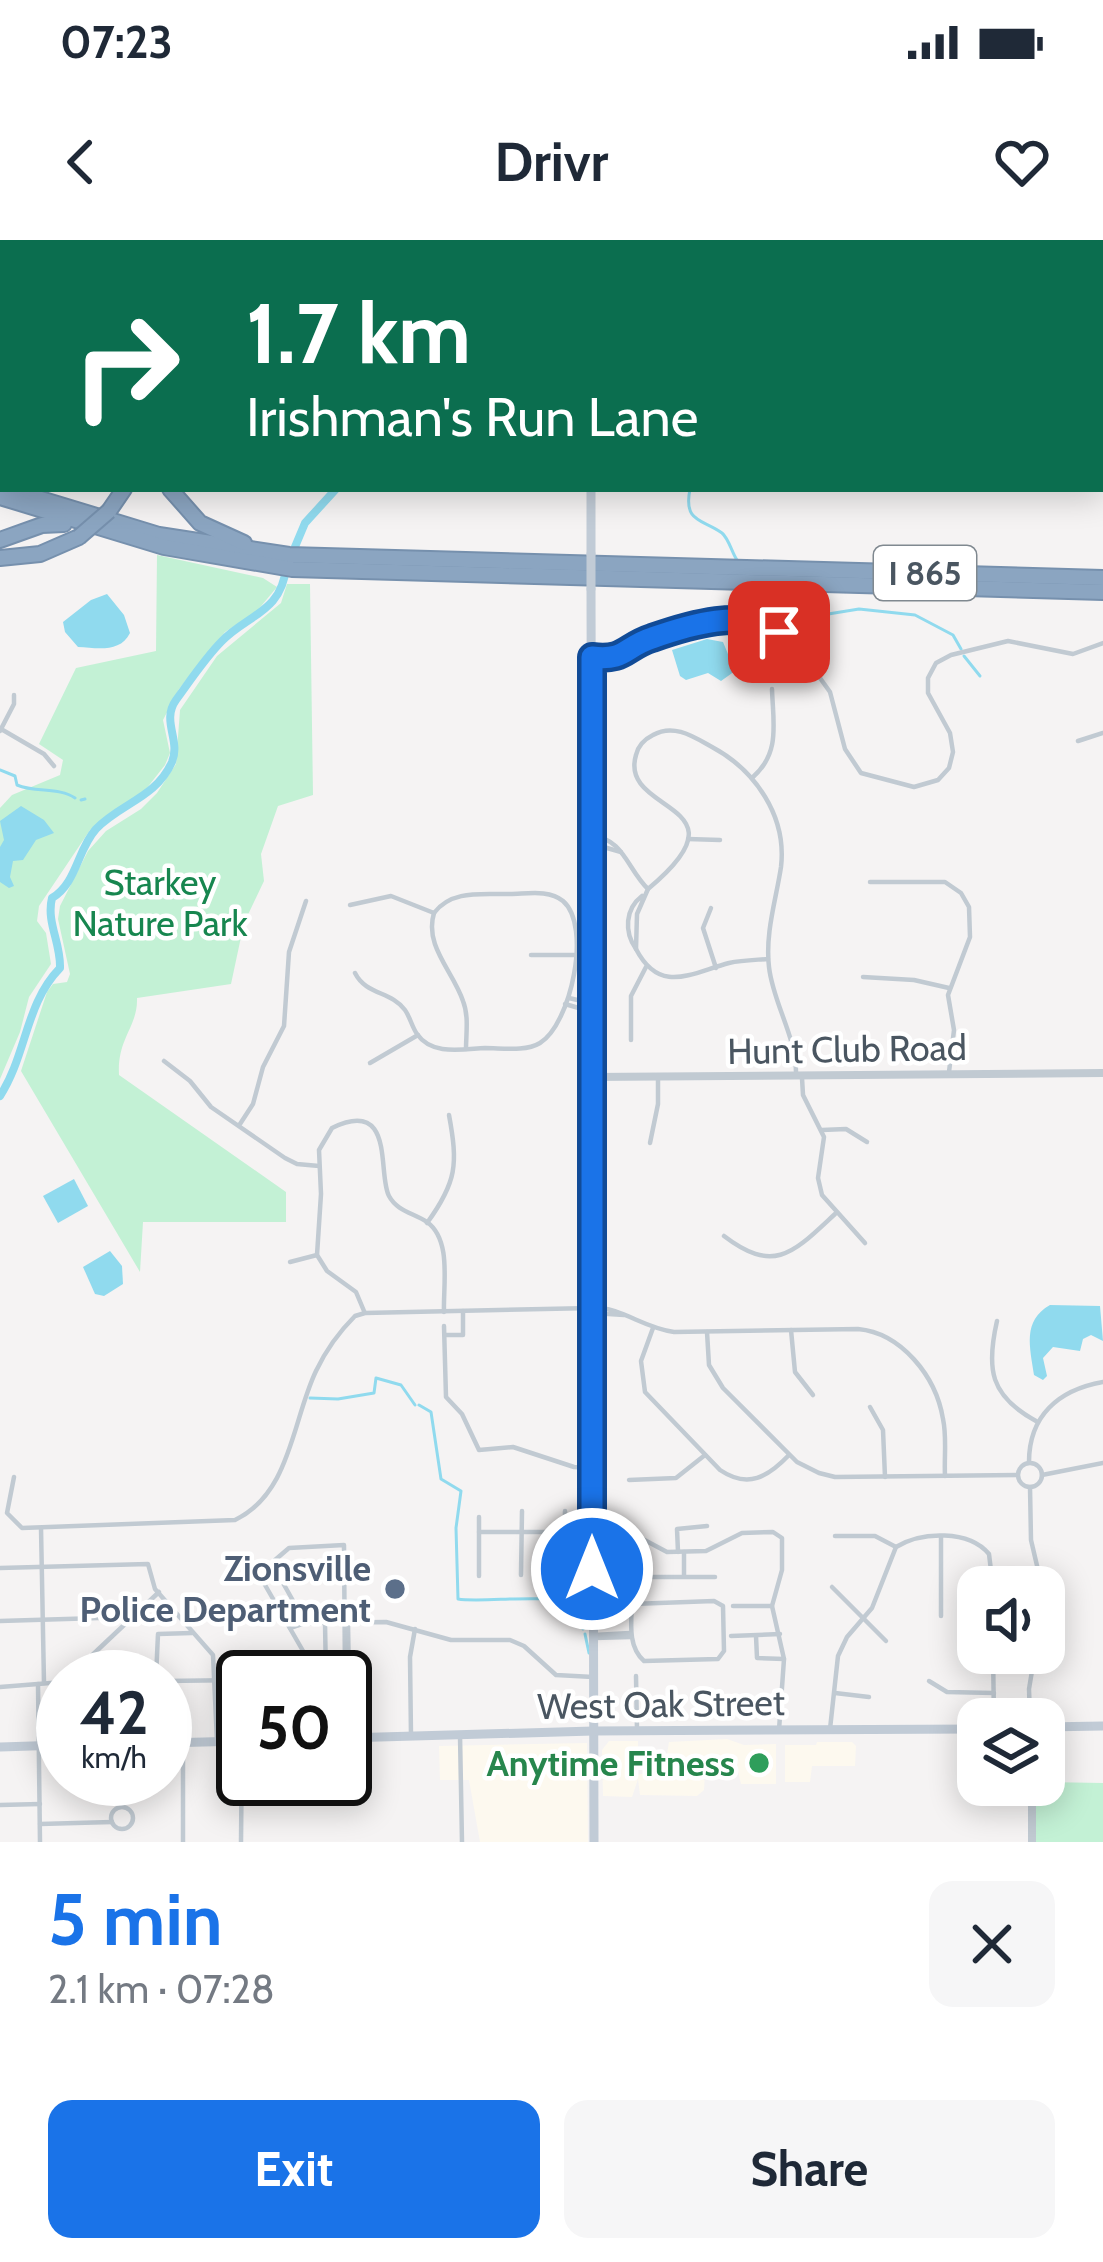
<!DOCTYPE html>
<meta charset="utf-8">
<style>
:root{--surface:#fff;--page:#f6f6f7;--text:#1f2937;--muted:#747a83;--accent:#1a73e8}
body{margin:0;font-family:Cabin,sans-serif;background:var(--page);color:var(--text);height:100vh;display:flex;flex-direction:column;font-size:45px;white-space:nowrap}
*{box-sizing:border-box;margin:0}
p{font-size:39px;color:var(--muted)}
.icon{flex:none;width:66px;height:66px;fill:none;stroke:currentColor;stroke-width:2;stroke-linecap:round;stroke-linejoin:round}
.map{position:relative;height:1602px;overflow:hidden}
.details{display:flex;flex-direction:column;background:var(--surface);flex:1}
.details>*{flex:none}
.top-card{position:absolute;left:0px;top:0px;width:1104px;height:252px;box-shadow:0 6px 30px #0003;background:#0b6e4f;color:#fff;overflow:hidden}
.controls{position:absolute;left:957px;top:1326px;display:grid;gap:24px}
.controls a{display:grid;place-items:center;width:108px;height:108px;border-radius:24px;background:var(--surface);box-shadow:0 6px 30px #0003;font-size:60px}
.speed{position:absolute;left:36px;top:1410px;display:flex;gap:24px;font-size:60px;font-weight:700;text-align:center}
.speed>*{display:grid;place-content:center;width:156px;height:156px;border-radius:50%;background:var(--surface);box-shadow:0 6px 30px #0003;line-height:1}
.speed small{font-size:30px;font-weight:400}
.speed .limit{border:6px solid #111;border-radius:18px;background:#fff;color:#111}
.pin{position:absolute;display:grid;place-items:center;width:102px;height:102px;color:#fff;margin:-51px;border-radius:24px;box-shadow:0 6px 18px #0006}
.me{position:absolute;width:132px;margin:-66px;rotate:0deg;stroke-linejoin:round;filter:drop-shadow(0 0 9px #0008)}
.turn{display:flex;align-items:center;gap:42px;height:252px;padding:0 48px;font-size:54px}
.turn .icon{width:156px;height:156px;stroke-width:2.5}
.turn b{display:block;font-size:84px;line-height:102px}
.round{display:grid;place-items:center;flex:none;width:126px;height:126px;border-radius:24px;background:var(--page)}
.head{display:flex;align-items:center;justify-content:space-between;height:204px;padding:0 48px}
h1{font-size:72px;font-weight:700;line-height:90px;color:var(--accent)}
.primary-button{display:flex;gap:24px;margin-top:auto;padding:24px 48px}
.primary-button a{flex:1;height:138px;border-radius:24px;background:var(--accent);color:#fff;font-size:48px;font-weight:700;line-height:138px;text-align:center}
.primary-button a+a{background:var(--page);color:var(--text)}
.status{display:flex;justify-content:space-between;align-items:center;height:84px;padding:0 60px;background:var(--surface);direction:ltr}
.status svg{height:33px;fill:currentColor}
header{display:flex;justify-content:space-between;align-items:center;height:156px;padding:0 48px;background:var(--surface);font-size:54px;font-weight:700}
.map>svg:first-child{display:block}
.commercial{fill:#fdf9ef}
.green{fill:#c3f1d5}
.water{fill:#90daee}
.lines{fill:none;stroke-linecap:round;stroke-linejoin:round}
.stream{stroke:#90daee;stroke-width:3}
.river{stroke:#90daee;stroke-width:8}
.motorway-casing{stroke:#7690ad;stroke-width:18}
.minor{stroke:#c1cad2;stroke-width:4.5}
.tertiary{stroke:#c1cad2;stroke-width:8}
.secondary{stroke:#c1cbd6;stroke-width:9}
.motorway{stroke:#8ba5c1;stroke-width:14}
.motorway-bridge-casing{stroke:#7690ad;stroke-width:18;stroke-linecap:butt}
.secondary-bridge{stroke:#c1cbd6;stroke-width:9}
.motorway-bridge{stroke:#8ba5c1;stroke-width:14}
.route-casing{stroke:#114b97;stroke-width:30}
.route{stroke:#1a73e8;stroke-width:21}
.service-dot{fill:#5c6f8a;stroke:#fff;stroke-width:4.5}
.leisure-dot{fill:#2e9e5b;stroke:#fff;stroke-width:4.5}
.labels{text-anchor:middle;stroke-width:9;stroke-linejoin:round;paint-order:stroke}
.shield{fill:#fff;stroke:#808990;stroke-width:3}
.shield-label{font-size:33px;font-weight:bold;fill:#4a5661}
.park-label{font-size:36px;fill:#17864f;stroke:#fff}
.street-label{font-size:36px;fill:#4a5661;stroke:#fff}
.service-label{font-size:36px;font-weight:bold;fill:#4e5e75;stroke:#fff;text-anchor:end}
.leisure-label{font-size:36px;font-weight:bold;fill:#27864d;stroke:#fff;text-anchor:end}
</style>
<div class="status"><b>07:23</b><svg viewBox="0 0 49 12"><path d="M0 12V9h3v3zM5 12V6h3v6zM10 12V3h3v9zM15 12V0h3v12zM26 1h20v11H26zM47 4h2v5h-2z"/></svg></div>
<header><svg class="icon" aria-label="back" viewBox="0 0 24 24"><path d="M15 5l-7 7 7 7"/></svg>Drivr<svg class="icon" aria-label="heart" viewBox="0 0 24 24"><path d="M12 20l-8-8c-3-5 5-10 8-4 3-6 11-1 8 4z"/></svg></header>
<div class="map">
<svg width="1103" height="1602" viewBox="0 0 1103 1602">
<rect width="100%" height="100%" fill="#f5f3f3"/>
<g class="commercial">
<polygon points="727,1499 744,1505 776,1504 776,1544 741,1544 738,1531 705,1532 704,1550 697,1556 640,1555 638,1539 632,1557 603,1556 602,1510 609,1501 638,1501 638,1535 665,1526 669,1502"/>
<polygon points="817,1502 852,1502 856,1506 855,1526 812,1526 810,1542 785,1542 785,1505 816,1505"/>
<polygon points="587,1503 588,1602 480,1602 469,1540 440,1540 439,1506"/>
</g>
<g class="green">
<polygon points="157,315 263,338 277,347 257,371 225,392 179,449 163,480 170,513 165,525 143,553 90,590 39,666 37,681 46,693 51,724 29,757 20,792 0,839 0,568 12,555 60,535 63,520 39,504 76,428 156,411"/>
<path d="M287,344H310L313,555L278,566L261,614L264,641L244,683L231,744L137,758C138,787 117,798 119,835L286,952V982H143L140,1032L21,831L47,752L53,744L67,742L70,734L58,679L60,666L88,611L106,591L141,569L157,553L176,524L180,470L217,416L281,363Z"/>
<polygon points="1044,1542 1103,1543 1103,1602 1035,1602 1035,1545"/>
</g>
<g class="water">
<path d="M107,354L124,375L130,393C120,413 98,408 78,407L65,392L63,382L91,360Z"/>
<polygon points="707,399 723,402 735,431 721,441 708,433 686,440 680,436 672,410"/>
<polygon points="21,566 44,580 54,593 36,600 23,620 13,621 10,637 14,646 9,648 0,642 0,607 4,600 0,581"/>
<polygon points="74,939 88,966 58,983 43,956"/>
<polygon points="110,1011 122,1026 123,1044 104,1056 95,1054 83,1027"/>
<path d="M1050,1065L1100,1066L1103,1101L1091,1095L1083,1099L1080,1111L1053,1107L1043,1118L1047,1136L1043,1140L1034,1135C1030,1107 1022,1081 1050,1065Z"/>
</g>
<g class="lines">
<g class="stream">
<polyline points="712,3 714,0"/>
<path d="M690,249C683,283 703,279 722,293C729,299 732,313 737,320"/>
<polyline points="749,345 757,357 797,373 816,376 859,369 915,375 953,395 961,409"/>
<polyline points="964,416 980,436"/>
<path d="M0,530L15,536L17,545C36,553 59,547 75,558"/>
<polyline points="81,560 85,559"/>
<polyline points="310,1158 338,1159 374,1153 376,1138 401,1145 415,1165"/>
<path d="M419,1165L431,1172L441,1239L461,1251L456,1288L458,1359C481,1363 552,1353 566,1364C574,1370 579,1380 583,1389"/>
<polyline points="585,1394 589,1413"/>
</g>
<g class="river">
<polyline points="636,3 638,0"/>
<polyline points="292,314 305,283 336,249"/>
<path d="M0,856C27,814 25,764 60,728C61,703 46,682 52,658C77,643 77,610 96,589C121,563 156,558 172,522C181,500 161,481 176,460C190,441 205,418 222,401C247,375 282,372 286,327"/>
</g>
<defs>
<g id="motorway">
<polyline points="103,0 103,3"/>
<polyline points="82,3 83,0"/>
<polyline points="0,152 3,149"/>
<polyline points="8,249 159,295 289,315 1103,338"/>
<polyline points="170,249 200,283 244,303"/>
<polyline points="0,257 164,307 292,329 1103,352"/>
<polyline points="109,271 124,249"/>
<polyline points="0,300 42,285 64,284"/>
<polyline points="0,318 40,314 79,297"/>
</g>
</defs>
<use href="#motorway" class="motorway-casing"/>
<g class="minor">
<polyline points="228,0 228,3"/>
<polyline points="595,417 618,418 650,398 727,381 764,383 805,417 830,452 845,509 861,533 914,547 938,540 949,528 953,512 950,493 928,453 928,438 936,423 951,415 1008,401 1073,414 1103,403"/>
<polyline points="1,489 44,514 54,526"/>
<polyline points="0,491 14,464 14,455"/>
<polyline points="1078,501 1103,493"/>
<path d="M752,538C781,513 773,483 772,449"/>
<path d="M592,596C623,598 628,630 648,649L637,674L636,709C624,692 625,669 642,656"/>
<polyline points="688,599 720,600"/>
<polyline points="593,604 621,612"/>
<polyline points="870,642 945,642 961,653 969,667 970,697 948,755 954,790 949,832"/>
<path d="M648,649C754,561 618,575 636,515C638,506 645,499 653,495C674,483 694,497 712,507C755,530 787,576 781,627C776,660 765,693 769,727C773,763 796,796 796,832"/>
<polyline points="350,665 391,656 434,673"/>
<polyline points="711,668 703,688 716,728"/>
<path d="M434,673C424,706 453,731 463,761C469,776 466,794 466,809"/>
<path d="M636,709C660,755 691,733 729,723C742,720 755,720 768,719"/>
<polyline points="531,715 574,715"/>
<path d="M355,733C366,755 391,751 405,770C410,777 412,787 417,794C432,816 463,809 485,808C502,808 525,812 540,803C571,784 592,686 563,661C549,649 526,654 510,654C483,655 452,649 434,673"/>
<polyline points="863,737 914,740 949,748"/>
<polyline points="569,758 590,763"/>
<polyline points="565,764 589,771"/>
<polyline points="631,800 631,756 646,727"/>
<polyline points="164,821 190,841 211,867 285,918 297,924 319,926"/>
<polyline points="370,823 418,795"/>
<polyline points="802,838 803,855 824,897 818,938 822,955 865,1003"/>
<polyline points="240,884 253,864 263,827 284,786 289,712 306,661"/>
<polyline points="822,890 846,889 867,902"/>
<polyline points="650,903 658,864 658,839"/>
<path d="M427,983C457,942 458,924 449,875"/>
<path d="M724,996C775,1035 794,1012 835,974"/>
<polyline points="290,1022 317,1015"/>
<path d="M592,1067C623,1068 643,1088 674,1092L858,1089C901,1093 936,1136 943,1179C947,1197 944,1217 945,1236"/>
<path d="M364,1071L356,1052L327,1031L317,1015L321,954L319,910L332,888C396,857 377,934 389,956C397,971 413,973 427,982C452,1000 443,1045 444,1072"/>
<polyline points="593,1073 624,1075"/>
<path d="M997,1081C986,1129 990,1156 1036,1181"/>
<polyline points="444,1086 446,1157 462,1174 479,1210 513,1207 574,1227 591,1228"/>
<path d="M653,1088L641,1121L645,1152L720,1230C748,1249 768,1237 789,1215"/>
<polyline points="791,1090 795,1132 813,1155"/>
<polyline points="707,1092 709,1125 723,1148 797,1222 819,1233 835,1237 1017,1235"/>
<polyline points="445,1095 463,1095 463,1071"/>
<polyline points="870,1167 883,1190 885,1237"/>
<path d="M1029,1222C1029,1176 1058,1150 1103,1142"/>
<circle cx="1030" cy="1235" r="12"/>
<polyline points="1042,1235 1103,1223"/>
<path d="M14,1237L7,1273L22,1288L235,1280C291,1253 292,1181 316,1131C325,1112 340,1091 355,1076L365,1073L592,1068"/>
<polyline points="629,1240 676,1238 705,1215"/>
<polyline points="1030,1247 1031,1300 1042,1347"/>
<polyline points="41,1288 44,1443"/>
<polyline points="479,1292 591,1292"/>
<polyline points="593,1294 637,1296 667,1312 706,1311 742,1293 773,1292 782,1298 782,1330 772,1366 784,1419 779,1490"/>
<polyline points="570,1295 591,1296"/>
<polyline points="835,1296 875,1296 896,1307"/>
<polyline points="941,1297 941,1376"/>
<polyline points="678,1312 677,1289 707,1286"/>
<polyline points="684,1312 684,1336"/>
<polyline points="608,1317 609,1344 632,1364"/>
<polyline points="0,1328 148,1324 155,1349 213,1415 217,1501"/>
<polyline points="521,1335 522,1271"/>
<polyline points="564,1335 565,1271"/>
<polyline points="479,1336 479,1277"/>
<polyline points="647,1337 715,1337"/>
<polyline points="261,1338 318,1437"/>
<polyline points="832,1347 886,1401"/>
<path d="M714,1361L723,1366L724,1411L718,1419L644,1421C628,1407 631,1384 632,1364Z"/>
<polyline points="733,1366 772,1366"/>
<polyline points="0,1381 132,1377"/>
<polyline points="305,1382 274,1327 275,1320 289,1308 344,1305 345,1437"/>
<polyline points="325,1383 326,1437"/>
<polyline points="348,1383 350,1498"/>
<polyline points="290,1388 305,1383 386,1382 451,1400 510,1400 524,1406 556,1435 593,1437"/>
<polyline points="594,1395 630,1393"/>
<polyline points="731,1396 780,1394"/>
<polyline points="756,1396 757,1418 784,1419"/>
<polyline points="594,1398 630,1397"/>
<polyline points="993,1413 994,1479"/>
<polyline points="636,1436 637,1490"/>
<polyline points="69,1437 159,1352"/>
<polyline points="156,1437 158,1394 192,1393"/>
<polyline points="165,1441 243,1440"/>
<polyline points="929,1441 947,1452 994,1453"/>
<polyline points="38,1444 40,1602"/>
<polyline points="0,1447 63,1442"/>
<polyline points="835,1453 869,1457"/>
<polyline points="1030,1479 1029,1449 1035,1413"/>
<path d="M830,1489L838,1416L847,1397L872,1368L896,1307C922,1291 969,1290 989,1314L993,1347"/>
<polyline points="460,1495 462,1602"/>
<polyline points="411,1496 410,1417 415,1389"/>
<polyline points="0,1565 40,1564"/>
<circle cx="122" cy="1578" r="11"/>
<polyline points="40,1584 112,1582"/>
<polyline points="183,1602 183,1502"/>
<polyline points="241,1602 242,1501"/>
</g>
<g class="tertiary">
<polyline points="808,0 808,3"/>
<polyline points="591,837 1103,833"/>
<polyline points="1032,1545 1032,1602"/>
</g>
<g class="secondary">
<polyline points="588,0 588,3"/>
<polyline points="591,249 591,314"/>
<polyline points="591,349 594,1602"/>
<polyline points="1044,1487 1103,1486"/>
<polyline points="345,1498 593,1491 978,1489"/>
<polyline points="165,1503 243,1501"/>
<polyline points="0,1507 63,1505"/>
</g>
<use href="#motorway" class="motorway"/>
<defs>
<polyline id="motorway-bridge" points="79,297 109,271"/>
</defs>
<use href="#motorway-bridge" class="motorway-bridge-casing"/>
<polyline class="secondary-bridge" points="591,314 591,349"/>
<use href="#motorway-bridge" class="motorway-bridge"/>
</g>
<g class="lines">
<defs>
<path id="route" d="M592,1329V417C626,421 624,407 652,398C689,385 744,368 779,392"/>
</defs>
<use href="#route" class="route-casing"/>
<use href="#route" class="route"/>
</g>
<circle class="service-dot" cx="395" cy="1349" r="12"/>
<circle class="leisure-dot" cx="759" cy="1523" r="12"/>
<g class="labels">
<rect class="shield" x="874" y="306" width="102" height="54" rx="9"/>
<g class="shield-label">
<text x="925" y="345">I 865</text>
</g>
<g class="park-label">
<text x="160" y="655">Starkey<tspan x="160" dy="41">Nature Park</tspan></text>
</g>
<g class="street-label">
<text transform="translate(847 809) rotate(-1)" y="13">Hunt Club Road</text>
<text transform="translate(661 1464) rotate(-1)" y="13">West Oak Street</text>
</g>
<g class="service-label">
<text x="371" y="1341">Zionsville<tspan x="371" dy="41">Police Department</tspan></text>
</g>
<g class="leisure-label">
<text x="735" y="1536">Anytime Fitness</text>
</g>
</g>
</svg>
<div class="controls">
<a><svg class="icon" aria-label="sound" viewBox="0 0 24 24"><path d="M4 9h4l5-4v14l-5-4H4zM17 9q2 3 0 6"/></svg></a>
<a><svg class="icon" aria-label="layers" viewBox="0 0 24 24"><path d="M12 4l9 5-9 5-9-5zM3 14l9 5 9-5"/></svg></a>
</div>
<div class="speed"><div>42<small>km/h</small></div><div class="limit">50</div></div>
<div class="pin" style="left:779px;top:392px;background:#d93025"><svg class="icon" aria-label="arrive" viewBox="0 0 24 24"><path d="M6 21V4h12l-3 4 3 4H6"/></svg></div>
<svg class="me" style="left:592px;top:1329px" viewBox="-20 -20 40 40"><circle r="17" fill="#1a73e8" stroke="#fff" stroke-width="3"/><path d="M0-11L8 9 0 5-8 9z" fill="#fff"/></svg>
<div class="top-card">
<div class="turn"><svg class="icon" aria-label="right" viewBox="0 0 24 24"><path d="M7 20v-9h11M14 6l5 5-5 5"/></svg><div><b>1.7 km</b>Irishman's Run Lane</div></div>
</div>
</div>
<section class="details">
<div class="head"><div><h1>5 min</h1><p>2.1 km · 07:28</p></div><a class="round"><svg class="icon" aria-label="close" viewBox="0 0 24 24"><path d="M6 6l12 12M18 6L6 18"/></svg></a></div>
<div class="primary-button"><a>Exit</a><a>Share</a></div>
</section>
